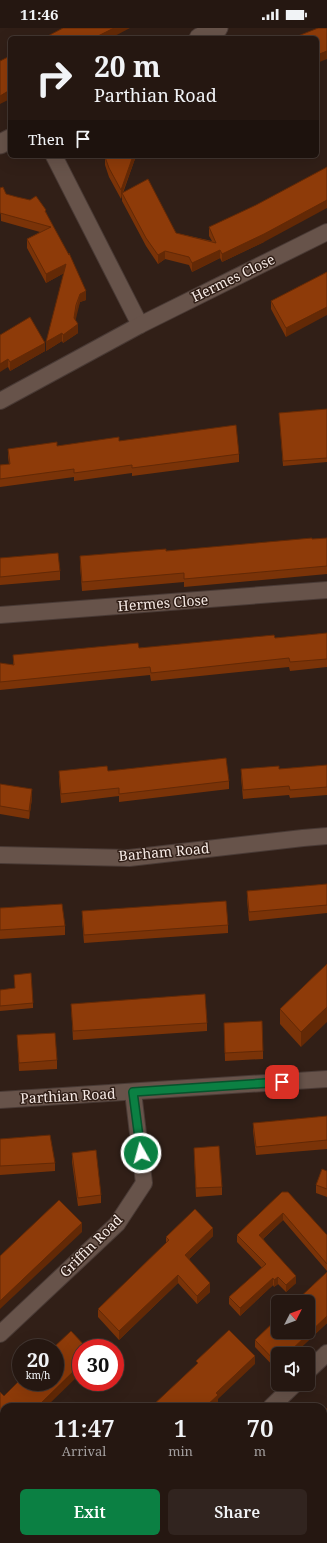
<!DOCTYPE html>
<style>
:root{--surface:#251711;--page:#31241f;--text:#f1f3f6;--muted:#a39f9f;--line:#423631;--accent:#0b8043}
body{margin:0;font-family:"Noto Serif",serif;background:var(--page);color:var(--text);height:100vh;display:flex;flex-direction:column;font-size:15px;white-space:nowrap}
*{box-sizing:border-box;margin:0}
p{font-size:13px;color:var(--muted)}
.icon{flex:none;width:22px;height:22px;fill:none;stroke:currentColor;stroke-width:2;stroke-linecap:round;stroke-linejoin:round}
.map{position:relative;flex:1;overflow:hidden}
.details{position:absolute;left:0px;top:1375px;width:327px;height:140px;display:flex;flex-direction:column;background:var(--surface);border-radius:12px 12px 0 0;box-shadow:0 4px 16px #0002,0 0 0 1px var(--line)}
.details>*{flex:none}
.guide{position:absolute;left:8px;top:8px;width:311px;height:122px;border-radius:6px;box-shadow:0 4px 16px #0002,0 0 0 1px var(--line);background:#251711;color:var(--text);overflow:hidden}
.needle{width:26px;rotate:48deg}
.controls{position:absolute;left:271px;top:1267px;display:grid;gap:8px}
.controls a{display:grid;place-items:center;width:44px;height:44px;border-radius:6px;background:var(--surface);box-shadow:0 4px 16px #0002,0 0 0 1px var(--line);font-size:20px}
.speed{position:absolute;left:12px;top:1311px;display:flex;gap:8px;font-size:20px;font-weight:700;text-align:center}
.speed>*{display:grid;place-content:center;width:52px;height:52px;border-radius:50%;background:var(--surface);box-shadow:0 4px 16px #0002,0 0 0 1px var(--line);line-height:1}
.speed small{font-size:10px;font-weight:400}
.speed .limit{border:6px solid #d22;background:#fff;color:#111}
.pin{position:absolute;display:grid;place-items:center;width:34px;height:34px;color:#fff;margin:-17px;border-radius:8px;box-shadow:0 2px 6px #0006}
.me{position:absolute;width:44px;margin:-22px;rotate:353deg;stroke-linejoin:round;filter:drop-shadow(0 0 3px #0008)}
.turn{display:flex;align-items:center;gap:14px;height:84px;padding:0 20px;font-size:18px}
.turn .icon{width:52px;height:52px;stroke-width:2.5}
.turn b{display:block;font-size:28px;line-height:34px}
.then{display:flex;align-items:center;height:38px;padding:0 20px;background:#0003;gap:8px;font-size:15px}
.eta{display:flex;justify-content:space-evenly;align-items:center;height:68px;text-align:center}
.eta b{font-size:24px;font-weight:600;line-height:28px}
.primary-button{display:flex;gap:8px;margin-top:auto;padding:8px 20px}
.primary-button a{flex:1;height:46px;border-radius:6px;background:var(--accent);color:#fff;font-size:16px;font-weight:600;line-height:46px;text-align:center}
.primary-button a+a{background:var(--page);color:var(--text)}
.status{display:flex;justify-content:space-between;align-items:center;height:28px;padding:0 20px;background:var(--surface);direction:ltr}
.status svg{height:11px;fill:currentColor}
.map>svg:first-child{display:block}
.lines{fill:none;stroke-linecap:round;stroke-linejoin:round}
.minor-casing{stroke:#493a35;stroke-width:18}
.tertiary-casing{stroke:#493a35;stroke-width:21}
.minor{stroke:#67534a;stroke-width:16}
.tertiary{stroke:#67534a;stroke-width:19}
.wall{fill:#7a3308}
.shaded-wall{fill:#632906}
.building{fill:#8e3b09;stroke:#632906}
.route-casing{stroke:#07532c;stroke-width:10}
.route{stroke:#0b8043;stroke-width:7}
.labels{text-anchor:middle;stroke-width:3;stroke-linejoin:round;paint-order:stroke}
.street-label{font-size:14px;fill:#f6eae5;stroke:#311f17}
</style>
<div class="status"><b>11:46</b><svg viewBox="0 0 49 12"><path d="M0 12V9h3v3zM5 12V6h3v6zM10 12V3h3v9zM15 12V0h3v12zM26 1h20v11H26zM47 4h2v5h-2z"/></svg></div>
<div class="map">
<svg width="327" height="1515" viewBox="0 0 327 1515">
<rect width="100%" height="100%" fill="#311f17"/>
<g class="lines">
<defs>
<g id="minor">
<polyline points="54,128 140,297"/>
<polyline points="0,373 140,297 327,204"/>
<polyline points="0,587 327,562"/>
<polyline points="0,827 129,830 303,810 327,808"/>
<polyline points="0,1072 327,1051"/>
<polyline points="0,1306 117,1196 144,1155 133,1064"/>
<polyline points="308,1343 327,1325"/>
<polyline points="271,1379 295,1356"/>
<polyline points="284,1511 288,1515"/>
<polyline points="134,1515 138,1511"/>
</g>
<g id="tertiary">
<polyline points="199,10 218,0"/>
<polyline points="0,116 10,111"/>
</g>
</defs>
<use href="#minor" class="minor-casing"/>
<use href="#tertiary" class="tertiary-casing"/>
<use href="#minor" class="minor"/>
<use href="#tertiary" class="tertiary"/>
</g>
<g class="wall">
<polygon points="109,128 136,128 123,165 176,205 212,213 209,208 209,199 264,214 222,234 220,230 192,244 189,237 165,231 158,236 146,218 122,173 122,167 121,171 109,149 105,137 105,129"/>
<polygon points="0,160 6,166 46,184 86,272 80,274 76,286 75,292 78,305 63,315 62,313 46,323 64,245 46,255 27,220 27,211 40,204 1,193"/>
<polygon points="327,244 286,309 271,281 271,273"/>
<polygon points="0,307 45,323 10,343 8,339"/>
<polygon points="327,381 327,434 283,438 279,385"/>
<polygon points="119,413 239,426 239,434 132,448 132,445 74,453 74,449 0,459 0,437 9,436 8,429 8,421 57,418"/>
<polygon points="327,510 327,546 184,559 184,554 82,563 80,537 80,528 166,523"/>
<polygon points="0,530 60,543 60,552 0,557"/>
<polygon points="327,605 327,639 290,643 289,639 151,653 150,647 0,662 0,635 13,637 13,627 139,620 275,610"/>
<polygon points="327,737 327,767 290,770 289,767 243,771 241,749 241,741 279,741"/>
<polygon points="59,743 108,743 229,753 229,761 119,774 119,768 61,775 59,752"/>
<polygon points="0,756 32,770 29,791 0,786"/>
<polygon points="327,856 327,885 249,893 247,872 247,863"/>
<polygon points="0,880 65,898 65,907 0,911"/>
<polygon points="82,883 228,897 228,905 84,915 82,892"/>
<polygon points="327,936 301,1019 280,996 280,981"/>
<polygon points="14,947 33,975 33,980 0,983 0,962 15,960"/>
<polygon points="71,976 207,995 207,1003 73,1012"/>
<polygon points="224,995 263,1023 263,1031 225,1033"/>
<polygon points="17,1007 57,1032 57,1041 19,1043"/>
<polygon points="327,1088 327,1121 256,1127 253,1103 253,1095"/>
<polygon points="0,1111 55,1135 55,1143 0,1147"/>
<polygon points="194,1120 222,1159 222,1167 196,1169 194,1128"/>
<polygon points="72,1125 101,1167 101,1175 78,1178 72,1134"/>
<polygon points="327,1143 327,1169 316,1165 316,1157"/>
<polygon points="282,1164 327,1207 327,1243 283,1192 263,1211 296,1255 286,1264 278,1256 274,1259 273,1257 240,1288 229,1276 229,1269 262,1240 237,1214 237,1207"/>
<polygon points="213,1208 189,1231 210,1264 197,1276 178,1255 119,1312 98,1289 98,1281 166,1215 166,1209"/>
<polygon points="327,1244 327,1295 294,1326 278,1326 278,1341 277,1342 255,1319 255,1312"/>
<polygon points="323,1463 327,1468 327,1515 325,1515 322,1511 323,1511"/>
</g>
<g class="shaded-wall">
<polygon points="114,0 130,0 111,10 94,10"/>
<polygon points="327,23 327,31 317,35 317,27"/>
<polygon points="10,62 10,71 0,76 0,68"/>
<polygon points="133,128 136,128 122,166 122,165 121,171 121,162"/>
<polygon points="327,172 327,180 264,214 222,234 222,226"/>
<polygon points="220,222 220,230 192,244 192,235"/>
<polygon points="165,223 165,231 158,236 158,227"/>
<polygon points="66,236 66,244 46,255 46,246"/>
<polygon points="86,263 86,272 80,274 74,299 74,290 80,266"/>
<polygon points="327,279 327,287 286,309 286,300"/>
<polygon points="78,296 78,305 63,315 63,307"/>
<polygon points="62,305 62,313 46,323 46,314"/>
<polygon points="45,315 45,323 10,343 10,334"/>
<polygon points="8,331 8,339 0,344 0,336"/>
<polygon points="32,761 32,770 29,791 29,783"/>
<polygon points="327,979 327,994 301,1019 301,1004"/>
<polygon points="283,1185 283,1192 259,1214 259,1207"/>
<polygon points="82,1195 82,1204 0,1281 0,1273"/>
<polygon points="213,1200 213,1208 185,1235 185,1227"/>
<polygon points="178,1247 178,1255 119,1312 119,1303"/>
<polygon points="296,1248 296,1255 286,1264 286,1257"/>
<polygon points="278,1249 278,1256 274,1259 274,1252"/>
<polygon points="273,1250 273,1257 240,1288 240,1280"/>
<polygon points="210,1255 210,1264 197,1276 197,1268"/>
<polygon points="327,1288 327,1295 294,1326 287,1326"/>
<polygon points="255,1328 255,1336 218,1371 218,1375 214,1379 205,1379 216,1365"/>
<polygon points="278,1334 278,1341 277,1342 277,1335"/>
<polygon points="81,1336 81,1345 46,1379 37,1379"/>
<polygon points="4,1400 4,1409 0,1413 0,1404"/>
<polygon points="327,1427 327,1435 323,1438 323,1431"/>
<polygon points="98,1511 106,1511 102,1515 93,1515"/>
</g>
<g class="building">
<polygon points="63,0 114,0 94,10 44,10"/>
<polygon points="318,0 327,0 327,23 317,27 317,10 293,10"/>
<polygon points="10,28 10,62 0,68 0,33"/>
<polygon points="109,128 133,128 121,162 109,140 105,129"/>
<polygon points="327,139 327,172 264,206 222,226 220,222 192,235 189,229 165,223 158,227 146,210 122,165 148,151 176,205 216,215 209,199 256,177"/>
<polygon points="3,159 6,166 17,169 30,172 36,168 46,182 45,183 69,227 69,225 86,263 80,266 76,277 74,290 78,296 63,307 62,305 46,314 66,236 46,246 27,211 51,199 0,185 0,160"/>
<polygon points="327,244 327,279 286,300 271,273"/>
<polygon points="30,289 45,315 10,334 8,331 0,336 0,307"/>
<polygon points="327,381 327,430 283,433 279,385"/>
<polygon points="236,397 239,426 132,440 132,437 74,445 74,441 0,451 0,437 10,436 8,421 57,414 57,418 119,409 119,413"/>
<polygon points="312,510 312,511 327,510 327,538 184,551 184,545 82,554 80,528 166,521 166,523"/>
<polygon points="58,525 60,543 0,549 0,530"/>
<polygon points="327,605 327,631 290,634 289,630 151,645 150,639 0,654 0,635 14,637 13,627 138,615 139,620 274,607 275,610"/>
<polygon points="226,730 229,753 119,766 119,760 61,766 59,743 107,738 108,743"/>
<polygon points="327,737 327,759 290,762 289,758 243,762 241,741 279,738 279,741"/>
<polygon points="0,756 32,761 29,783 0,778"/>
<polygon points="327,856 327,877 249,884 247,863"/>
<polygon points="226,873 228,897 84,907 82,883"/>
<polygon points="62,876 65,898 0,902 0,880"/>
<polygon points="327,936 327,979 301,1004 280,981"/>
<polygon points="31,945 33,975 0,978 0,962 15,960 14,947"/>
<polygon points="205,966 207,995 73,1003 71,976"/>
<polygon points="262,993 263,1023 225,1025 224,995"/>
<polygon points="55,1005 57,1032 19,1035 17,1007"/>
<polygon points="327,1088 327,1112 256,1119 253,1095"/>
<polygon points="50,1107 55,1135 0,1138 0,1111"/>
<polygon points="219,1118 222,1159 196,1160 194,1120"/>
<polygon points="96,1122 101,1167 78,1170 72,1125"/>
<polygon points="322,1141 327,1143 327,1161 316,1157"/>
<polygon points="282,1164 288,1164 327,1207 327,1236 283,1185 259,1207 296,1248 286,1257 278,1249 274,1252 273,1250 240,1280 229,1269 266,1236 237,1207"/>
<polygon points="59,1172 82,1195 0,1273 0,1228"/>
<polygon points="195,1181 213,1200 185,1227 210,1255 197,1268 178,1247 119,1303 98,1281 169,1212 166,1209"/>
<polygon points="327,1244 327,1288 287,1326 278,1326 278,1334 277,1335 255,1312 278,1290 278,1304 308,1304 308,1274 295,1274"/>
<polygon points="229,1302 255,1328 216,1365 218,1367 205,1379 151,1379 198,1335 196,1333"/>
<polygon points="71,1303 87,1320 81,1320 81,1336 37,1379 29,1379 28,1378 26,1379 4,1379 4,1400 0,1404 0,1364 4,1368 21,1351 21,1354 55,1354 55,1320 53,1320"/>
<polygon points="327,1380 327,1427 323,1431 323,1384"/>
<polygon points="323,1463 327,1468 327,1508 323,1504"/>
<polygon points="50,1511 98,1511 93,1515 45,1515"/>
<polygon points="184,1511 189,1511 193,1515 180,1515"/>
</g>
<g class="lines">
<defs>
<polyline id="route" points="141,1125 133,1064 282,1054"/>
</defs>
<use href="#route" class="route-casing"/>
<use href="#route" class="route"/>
</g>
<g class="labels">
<g class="street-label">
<text transform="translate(233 250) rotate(-26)" y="5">Hermes Close</text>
<text transform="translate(163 575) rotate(-4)" y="5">Hermes Close</text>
<text transform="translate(164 824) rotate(-5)" y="5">Barham Road</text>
<text transform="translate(68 1068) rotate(-3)" y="5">Parthian Road</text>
<text transform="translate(91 1218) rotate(-45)" y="5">Griffin Road</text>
</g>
</g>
</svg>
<div class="controls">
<a><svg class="needle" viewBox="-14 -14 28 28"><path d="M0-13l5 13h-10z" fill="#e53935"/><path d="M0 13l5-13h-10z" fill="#a39f9f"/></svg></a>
<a><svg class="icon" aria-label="sound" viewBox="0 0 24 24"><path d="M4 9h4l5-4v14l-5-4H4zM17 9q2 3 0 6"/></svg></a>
</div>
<div class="speed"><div>20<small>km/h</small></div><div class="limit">30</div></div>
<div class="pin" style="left:282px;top:1054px;background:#d93025"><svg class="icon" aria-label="arrive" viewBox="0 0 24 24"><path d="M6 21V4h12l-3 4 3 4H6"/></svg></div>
<svg class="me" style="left:141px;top:1125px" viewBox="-20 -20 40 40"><circle r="17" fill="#0b8043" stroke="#fff" stroke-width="3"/><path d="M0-11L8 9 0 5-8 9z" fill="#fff"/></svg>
<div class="guide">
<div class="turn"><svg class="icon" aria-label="right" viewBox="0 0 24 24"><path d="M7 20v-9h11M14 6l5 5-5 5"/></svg><div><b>20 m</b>Parthian Road</div></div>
<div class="then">Then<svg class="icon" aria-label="arrive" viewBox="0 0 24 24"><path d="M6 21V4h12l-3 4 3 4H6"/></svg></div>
</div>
<section class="details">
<div class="eta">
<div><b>11:47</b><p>Arrival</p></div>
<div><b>1</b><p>min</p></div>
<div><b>70</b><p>m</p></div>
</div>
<div class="primary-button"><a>Exit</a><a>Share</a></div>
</section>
</div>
